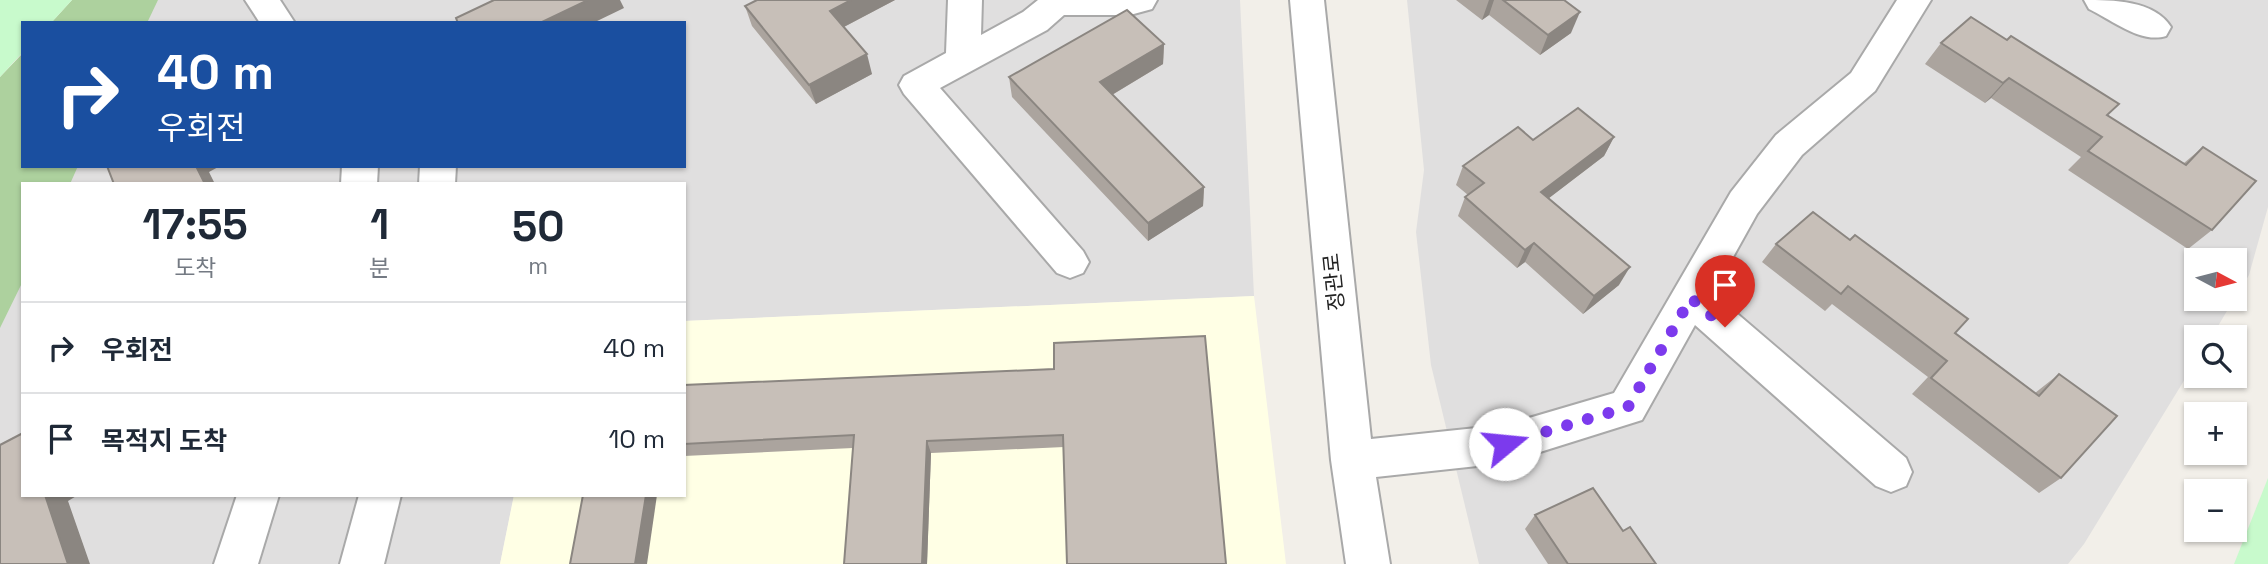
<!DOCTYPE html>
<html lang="ko">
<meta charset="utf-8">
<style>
:root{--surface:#fff;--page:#f6f6f7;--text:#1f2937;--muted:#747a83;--line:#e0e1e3}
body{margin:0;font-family:"Space Grotesk","Noto Sans KR",sans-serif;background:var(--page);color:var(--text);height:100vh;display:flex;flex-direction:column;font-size:26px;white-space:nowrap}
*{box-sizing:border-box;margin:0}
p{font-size:23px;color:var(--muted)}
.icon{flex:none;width:38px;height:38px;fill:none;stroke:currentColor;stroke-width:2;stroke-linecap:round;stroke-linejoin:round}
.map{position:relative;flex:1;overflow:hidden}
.panel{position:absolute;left:21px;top:182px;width:665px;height:315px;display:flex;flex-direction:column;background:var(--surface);border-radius:0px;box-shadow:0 2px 5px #0004}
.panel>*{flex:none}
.top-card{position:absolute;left:21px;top:21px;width:665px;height:147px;border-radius:0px;box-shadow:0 2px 5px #0004;background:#1a4fa0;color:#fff;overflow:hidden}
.needle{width:46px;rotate:97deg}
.controls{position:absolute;left:2184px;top:248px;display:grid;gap:14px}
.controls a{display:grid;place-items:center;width:63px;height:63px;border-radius:0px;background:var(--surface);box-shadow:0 2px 5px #0004;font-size:35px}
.pin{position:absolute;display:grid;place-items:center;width:60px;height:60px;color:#fff;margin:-72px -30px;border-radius:50% 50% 50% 0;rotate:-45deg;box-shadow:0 0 7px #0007}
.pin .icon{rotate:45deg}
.me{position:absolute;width:77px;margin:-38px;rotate:73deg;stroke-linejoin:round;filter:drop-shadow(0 0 5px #0008)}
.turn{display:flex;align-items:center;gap:24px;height:147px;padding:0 21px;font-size:32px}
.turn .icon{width:91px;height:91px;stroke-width:2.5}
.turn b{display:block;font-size:49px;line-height:60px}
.eta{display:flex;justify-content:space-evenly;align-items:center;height:119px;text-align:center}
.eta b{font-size:42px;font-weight:700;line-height:49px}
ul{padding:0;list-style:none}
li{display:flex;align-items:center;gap:21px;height:91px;padding:0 21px;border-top:2px solid var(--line)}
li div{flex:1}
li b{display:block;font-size:26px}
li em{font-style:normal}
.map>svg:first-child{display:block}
.residential{fill:#e0dfdf}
.education{fill:#ffffe5}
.forest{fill:#add19e}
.park{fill:#c8facc}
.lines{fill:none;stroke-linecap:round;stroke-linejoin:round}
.minor-casing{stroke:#a9a9a9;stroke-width:4}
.minor{fill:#fff;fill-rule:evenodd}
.wall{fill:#aba49e}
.shaded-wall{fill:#8b8681}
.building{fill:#c7bfb8;stroke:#8b8681;stroke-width:2}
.route{stroke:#7c3aed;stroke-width:12;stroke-dasharray:0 21.6}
.labels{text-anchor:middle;stroke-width:5;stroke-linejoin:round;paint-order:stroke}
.street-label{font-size:21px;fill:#222;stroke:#fff}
</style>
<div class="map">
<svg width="2268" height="564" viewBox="0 0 2268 564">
<rect width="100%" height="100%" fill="#f2efe9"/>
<g class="residential">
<polygon points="157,0 1240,0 1254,296 684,321 684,184 69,184 77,166 684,166 684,23 146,23"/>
<polygon points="1407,0 2268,0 2268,207 2249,275 2235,299 2235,261 2196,261 2196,299 2234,299 2211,338 2196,338 2196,361 2084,544 2068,564 1479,564 1431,365 1416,232 1424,170"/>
<polygon points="23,280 23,495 514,495 500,564 0,564 0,327"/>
</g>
<polygon class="education" points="1254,296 1286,564 500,564 514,495 684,495 684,321"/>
<g class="forest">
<polygon points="72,0 158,0 147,23 51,23"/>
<polygon points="23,53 23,166 78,166 70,184 23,184 23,281 0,328 0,77"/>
</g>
<g class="park">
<polygon points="0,0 72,0 51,23 23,23 23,52 0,77"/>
<polygon points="2268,478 2268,564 2234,564"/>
</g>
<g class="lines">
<defs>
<g id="minor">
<polygon points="245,0 280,0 295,23 260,23"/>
<polygon points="948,0 982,0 981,35 1023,12 1038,0 1157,0 1152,9 1130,15 1064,15 1047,30 940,88 1083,251 1089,262 1083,273 1070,278 1057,273 904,94 899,85 904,76 946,53"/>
<polygon points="1290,0 1324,0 1371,439 1505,425 1614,393 1731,192 1776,135 1851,73 1897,0 1931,0 1875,91 1802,155 1757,214 1713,293 1906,458 1912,472 1906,486 1891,492 1876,486 1695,325 1642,420 1505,463 1376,477 1390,564 1346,564 1331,460"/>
<path d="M2084,0C2113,0 2154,0 2171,27L2166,36C2141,44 2112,20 2089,9Z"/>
<polygon points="342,166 378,166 377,184 341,184"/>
<polygon points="420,166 456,166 455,184 419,184"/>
<polygon points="237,495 279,495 258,564 214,564"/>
<polygon points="359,495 401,495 384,564 340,564"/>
</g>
</defs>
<use href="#minor" class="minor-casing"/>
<use href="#minor" class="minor"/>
</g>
<g class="wall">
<polygon points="757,0 895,0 844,27 872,74 816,104 752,26 745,6"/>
<polygon points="1456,0 1564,0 1571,33 1540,55 1489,15 1482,20"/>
<polygon points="1941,43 2107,115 2184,163 2203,147 2212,230 2188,249 2068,170 2081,157 1991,98 1985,103 1925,64"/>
<polygon points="1164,44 1163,64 1112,95 1204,187 1203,206 1148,241 1012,97 1009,77"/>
<polygon points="1614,137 1604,156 1549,198 1619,285 1583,314 1525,262 1517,268 1458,216 1465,197 1468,195 1456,185 1463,166 1533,140"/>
<polygon points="1776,244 1955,333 2035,393 2059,374 2061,478 2039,493 1912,394 1928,377 1832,304 1825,311 1762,262"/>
<polygon points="1205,336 1064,447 931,453 927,564 844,564 853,448 684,456 684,385 1054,369"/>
<polygon points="1535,515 1623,531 1656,564 1548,564 1525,529"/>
</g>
<g class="shaded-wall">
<polygon points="588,0 620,0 624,8 593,23 540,23"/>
<polygon points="851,0 895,0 836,31 830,11"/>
<polygon points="1489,0 1494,0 1489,15 1482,20"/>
<polygon points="1580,12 1571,33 1540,55 1548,35"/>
<polygon points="1164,44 1163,64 1100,102 1100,82"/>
<polygon points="867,54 872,74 816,104 809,85"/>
<polygon points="2009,78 1991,98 1985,103 2003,83"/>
<polygon points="1614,137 1604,156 1532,211 1541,192"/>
<polygon points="196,166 220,166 209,172 215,184 205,184"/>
<polygon points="1204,187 1203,206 1148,241 1148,223"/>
<polygon points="1534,243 1525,262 1517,268 1525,250"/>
<polygon points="1630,267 1619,285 1583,314 1594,296"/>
<polygon points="927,441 931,453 927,564 922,564"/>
<polygon points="45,495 78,495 68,501 90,564 68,564"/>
<polygon points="646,495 657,495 647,564 635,564"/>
</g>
<g class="building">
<polygon points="494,0 588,0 540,23 458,23 456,18"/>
<polygon points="757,0 851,0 830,11 867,54 809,85 745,6"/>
<polygon points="1503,0 1564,0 1580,12 1548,35"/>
<polygon points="1127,10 1164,44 1100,82 1204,187 1148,223 1009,77"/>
<polygon points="1971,17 2007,40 2011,36 2119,104 2107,115 2186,165 2203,147 2256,181 2212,230 2088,151 2102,137 2009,78 2003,83 1941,43"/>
<polygon points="1578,108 1614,137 1541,192 1630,267 1594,296 1534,243 1525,250 1465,197 1484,183 1463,166 1518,127 1533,140"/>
<polygon points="107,166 196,166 205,184 114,184"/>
<polygon points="1813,212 1850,240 1855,235 1968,319 1955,333 2039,396 2059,374 2117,416 2061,478 1931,378 1947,361 1848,286 1841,294 1776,244"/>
<polygon points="1205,336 1226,564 1067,564 1063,435 927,441 922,564 844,564 854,435 684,444 684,385 1054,369 1054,343"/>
<polygon points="23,433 23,495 45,495 68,564 0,564 0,445"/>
<polygon points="1593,488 1623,531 1630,527 1656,564 1568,564 1535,515"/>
<polygon points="583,495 646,495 635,564 570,564"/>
</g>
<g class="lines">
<polyline class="route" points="1505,444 1628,407 1691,298 1725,327"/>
</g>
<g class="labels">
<g class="street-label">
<text transform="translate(1334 282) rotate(-96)" y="7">정관로</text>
</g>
</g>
</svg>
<div class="controls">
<a><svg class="needle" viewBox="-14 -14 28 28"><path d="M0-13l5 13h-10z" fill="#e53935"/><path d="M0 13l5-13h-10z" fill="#747a83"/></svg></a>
<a><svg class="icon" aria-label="search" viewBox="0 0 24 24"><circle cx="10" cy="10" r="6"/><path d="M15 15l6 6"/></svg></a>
<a>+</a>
<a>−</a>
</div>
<div class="pin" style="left:1725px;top:327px;background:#d93025"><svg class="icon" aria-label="arrive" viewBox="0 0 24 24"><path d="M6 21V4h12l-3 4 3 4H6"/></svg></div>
<svg class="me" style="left:1505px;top:444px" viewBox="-20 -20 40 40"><circle r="19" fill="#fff"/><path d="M0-13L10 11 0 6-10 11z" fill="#7c3aed"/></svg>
<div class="top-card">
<div class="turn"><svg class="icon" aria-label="right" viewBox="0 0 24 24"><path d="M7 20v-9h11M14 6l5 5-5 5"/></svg><div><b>40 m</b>우회전</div></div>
</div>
<section class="panel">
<div class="eta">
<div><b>17:55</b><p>도착</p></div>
<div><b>1</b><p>분</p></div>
<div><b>50</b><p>m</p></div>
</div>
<ul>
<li><svg class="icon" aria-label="right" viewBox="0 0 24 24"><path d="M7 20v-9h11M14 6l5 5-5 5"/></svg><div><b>우회전</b></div><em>40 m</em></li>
<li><svg class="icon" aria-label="arrive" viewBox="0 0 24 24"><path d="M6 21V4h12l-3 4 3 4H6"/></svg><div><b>목적지 도착</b></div><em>10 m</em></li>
</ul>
</section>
</div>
